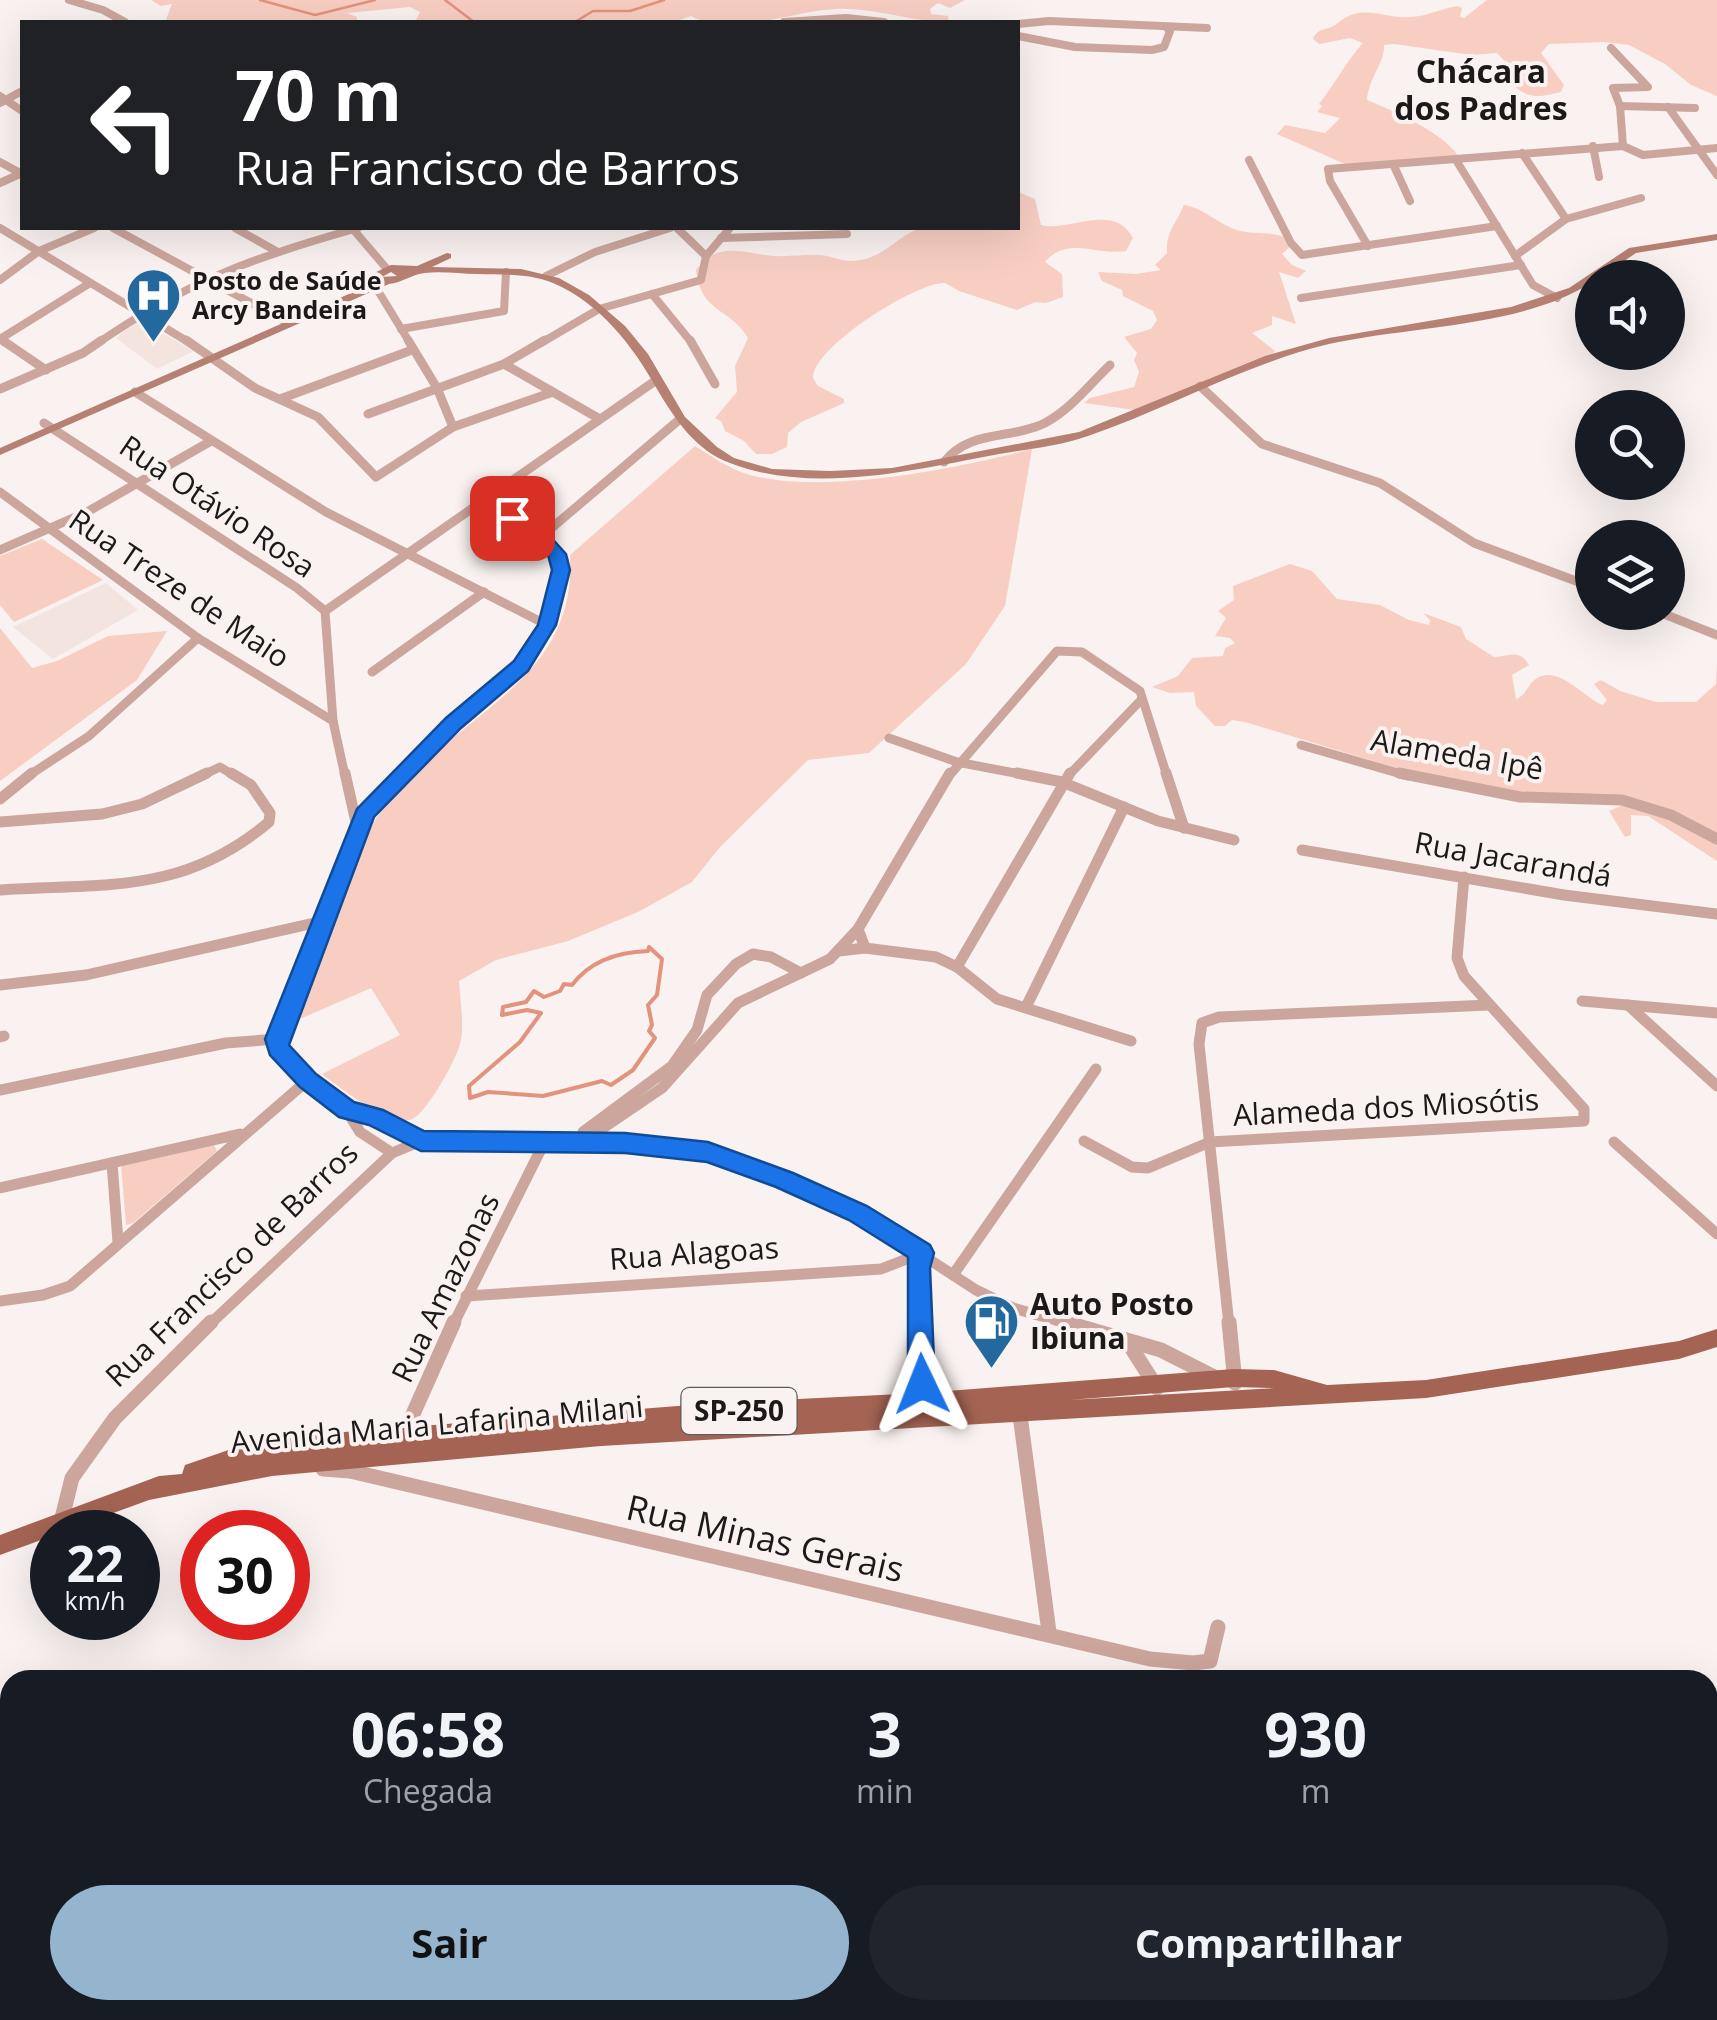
<!DOCTYPE html>
<html lang="pt">
<meta charset="utf-8">
<style>
:root{--surface:#171b24;--page:#20242c;--text:#f1f3f6;--muted:#9ea1a6;--accent:#95b5ce}
body{margin:0;font-family:"Open Sans",sans-serif;background:var(--page);color:var(--text);height:100vh;display:flex;flex-direction:column;font-size:38px;white-space:nowrap}
*{box-sizing:border-box;margin:0}
p{font-size:32px;color:var(--muted)}
.icon{flex:none;width:55px;height:55px;fill:none;stroke:currentColor;stroke-width:2;stroke-linecap:round;stroke-linejoin:round}
.map{position:relative;flex:1;overflow:hidden}
.drawer{position:absolute;left:0px;top:1670px;width:1718px;height:350px;display:flex;flex-direction:column;background:var(--surface);border-radius:30px 30px 0 0;box-shadow:0 10px 40px #0002}
.drawer>*{flex:none}
.banner{position:absolute;left:20px;top:20px;width:1000px;height:210px;border-radius:0px;box-shadow:0 10px 40px #0002;background:#202124;color:#fff;overflow:hidden}
.tools{position:absolute;left:1575px;top:260px;display:grid;gap:20px}
.tools a{display:grid;place-items:center;width:110px;height:110px;border-radius:50%;background:var(--surface);box-shadow:0 10px 40px #0002;font-size:50px}
.speed{position:absolute;left:30px;top:1510px;display:flex;gap:20px;font-size:50px;font-weight:700;text-align:center}
.speed>*{display:grid;place-content:center;width:130px;height:130px;border-radius:50%;background:var(--surface);box-shadow:0 10px 40px #0002;line-height:1}
.speed small{font-size:25px;font-weight:400}
.speed .limit{border:15px solid #d22;background:#fff;color:#111}
.pin{position:absolute;display:grid;place-items:center;width:85px;height:85px;color:#fff;margin:-42px;border-radius:20px;box-shadow:0 5px 15px #0006}
.me{position:absolute;width:110px;margin:-55px;rotate:358deg;stroke-linejoin:round;filter:drop-shadow(0 0 8px #0008)}
.turn{display:flex;align-items:center;gap:35px;height:210px;padding:0 50px;font-size:45px}
.turn .icon{width:130px;height:130px;stroke-width:2.5}
.turn b{display:block;font-size:70px;line-height:85px}
.eta{display:flex;justify-content:space-evenly;align-items:center;height:170px;text-align:center}
.eta b{font-size:60px;font-weight:700;line-height:70px}
.primary-button{display:flex;gap:20px;margin-top:auto;padding:20px 50px}
.primary-button a{flex:1;height:115px;border-radius:60px;background:var(--accent);color:#111;font-size:40px;font-weight:700;line-height:115px;text-align:center}
.primary-button a+a{background:var(--page);color:var(--text)}
.map>svg:first-child{display:block}
.built{fill:#f4e4e0}
.green{fill:#f8cec3}
.lines{fill:none;stroke-linecap:round;stroke-linejoin:round}
.stream-far1{stroke:#e3927d;stroke-width:2.5}
.stream{stroke:#e3927d;stroke-width:4}
.river{fill:#e3927d;fill-rule:evenodd}
.minor-far3{stroke:#cca69c;stroke-width:8}
.minor-far2{stroke:#cca69c;stroke-width:9}
.minor-far1{stroke:#cca69c;stroke-width:11}
.minor{stroke:#cca69c;stroke-width:15}
.secondary{fill:#b68072;fill-rule:evenodd}
.primary{fill:#a56453;fill-rule:evenodd}
.route{fill:#1a73e8;stroke:#114b97;stroke-width:2.5}
.labels{text-anchor:middle;stroke-width:8;stroke-linejoin:round;paint-order:stroke}
.far-poi-label{font-size:25px;font-weight:bold;fill:#1c1a19;stroke:#f9f2f0;text-anchor:start}
.shield{fill:#f9f2f0;stroke:#5e5b5a;stroke-width:2.5}
.shield-label{font-size:28px;font-weight:bold;fill:#1c1a19}
.street-label{font-size:30px;fill:#1c1a19;stroke:#f9f2f0}
.poi-label{font-size:30px;font-weight:bold;fill:#1c1a19;stroke:#f9f2f0;text-anchor:start}
.far-district-label{font-size:32px;font-weight:bold;fill:#1c1a19;stroke:#f9f2f0}
.near-street-label{font-size:35px;fill:#1c1a19;stroke:#f9f2f0}
</style>
<div class="map">
<svg width="1717" height="2020" viewBox="0 0 1717 2020">
<rect width="100%" height="100%" fill="#f9f2f0"/>
<g class="built">
<polygon points="139,320 194,351 157,369 116,338"/>
<polygon points="106,583 138,610 53,659 13,627"/>
</g>
<g class="green">
<path d="M151,0H965L950,8L938,3L930,9L931,14L948,16L949,22C909,22 874,7 834,9C792,11 731,38 691,16L674,22H415L420,12L410,7L347,13L357,17V22H165L172,4L161,6Z"/>
<path d="M1487,0H1717V96L1691,85L1665,64L1629,45L1604,42L1549,44L1541,53L1564,85L1561,92C1541,97 1528,100 1512,84L1516,73L1497,53L1472,55L1394,44L1384,45C1385,63 1369,77 1367,100C1394,111 1447,134 1460,159L1345,164L1277,134L1285,125L1325,133L1340,118L1317,112L1322,106L1319,104C1335,84 1345,63 1363,43L1350,38L1319,44L1313,39C1318,26 1329,31 1338,23C1362,2 1382,19 1412,17C1427,16 1443,8 1458,6L1462,8L1460,17L1464,18Z"/>
<path d="M1018,192L1035,199L1041,225C1067,233 1114,201 1133,238L1126,251C1098,256 1067,235 1045,262L1062,274L1063,297L1046,303L1035,302L1017,310L959,291L945,283C916,282 813,347 813,378L818,386L844,399V403L801,422L788,433L787,447L772,454H756L744,441L725,431L721,421L715,418L737,392L735,366L748,338C730,307 701,314 696,270C715,243 738,251 766,255C783,258 802,254 820,255C831,256 841,261 851,261C886,259 893,238 920,228H1018Z"/>
<path d="M1184,205C1204,208 1218,224 1237,230C1257,236 1277,229 1294,243L1282,254L1292,265L1306,271L1298,278L1279,272L1296,324L1272,316V325L1252,333L1275,351L1273,353L1135,410L1084,403L1090,398L1134,387L1139,372L1134,360L1137,353L1124,337L1151,329L1157,320L1153,311L1123,296L1122,290L1102,281L1098,272L1136,274L1161,270L1155,265L1167,253C1166,231 1175,226 1184,205Z"/>
<path d="M695,446C713,457 729,469 750,475C826,495 955,469 1032,449L1005,606L966,664L869,753L808,760L720,847L692,882L638,912L568,941L496,960L459,981C460,1000 465,1026 460,1044C456,1060 425,1117 410,1120C387,1125 340,1088 322,1074L400,1035L371,988L300,1019C308,987 322,956 333,926C348,886 359,841 384,807C449,715 578,686 570,555Z"/>
<polygon points="42,539 103,580 14,622 0,605 0,556"/>
<path d="M1290,564L1312,571L1337,599L1380,605L1409,620L1429,625L1430,620L1423,613L1461,627L1466,639L1494,657C1505,658 1519,647 1529,665L1512,675L1516,699C1528,694 1528,682 1539,677C1561,667 1584,698 1603,705L1607,700L1594,684L1601,680L1620,691L1656,702H1696L1716,684L1717,662V861L1648,816L1631,815V835L1625,837L1609,811L1625,804L1519,797L1432,779L1245,722L1232,720L1225,726H1215L1196,706L1194,692L1170,693L1152,687L1178,676L1192,658L1223,656L1225,648L1235,643L1230,638L1215,636L1226,618L1218,611L1234,600L1233,586Z"/>
<polygon points="0,628 32,668 57,661 108,636 167,631 137,680 0,781"/>
<polygon points="214,1145 217,1151 133,1223 126,1225 121,1165"/>
</g>
<g class="lines">
<g class="stream-far1">
<polyline points="260,0 315,15 375,0"/>
<polyline points="445,0 474,22"/>
<polyline points="575,22 593,11 630,11 664,0"/>
</g>
<path class="stream" d="M649,947L662,959L657,995L648,1005L652,1025L649,1031L655,1038L633,1070L611,1085L602,1081L543,1096L488,1092L470,1098L469,1086L520,1042L541,1013L527,1010L502,1015L503,1007L526,1002L534,991L544,997L560,991L564,984L572,985C590,961 618,952 648,951Z"/>
<g class="river">
<polygon points="40,2010 83,2010 79,2020 36,2020"/>
<polygon points="970,2010 1006,2010 1010,2020 974,2020"/>
</g>
<g class="minor-far3">
<polyline points="69,0 103,10 125,22"/>
<polyline points="784,22 846,18 884,22"/>
<polyline points="1018,24 1049,21 1207,28"/>
<polyline points="1018,36 1075,47 1152,50 1164,47 1170,31 1166,27"/>
<polyline points="0,96 22,111"/>
<polyline points="0,103 22,91"/>
<polyline points="1620,106 1695,108"/>
<polyline points="1668,107 1717,175"/>
<polyline points="1593,146 1599,177"/>
<polyline points="1623,146 1643,155 1717,148"/>
<polyline points="1522,153 1566,219"/>
<polyline points="1249,160 1291,243 1302,255 1497,226"/>
<polyline points="1456,160 1533,285 1557,298"/>
<polyline points="0,162 22,174"/>
<polyline points="1394,166 1410,201"/>
<polyline points="0,183 22,173"/>
<polyline points="0,228 190,343"/>
<polyline points="113,228 288,323"/>
<polyline points="235,228 276,251"/>
<polyline points="352,228 387,269"/>
<polyline points="721,238 847,234"/>
<polyline points="1368,246 1330,181 1328,169 1623,146 1620,106 1613,88 1648,87 1611,48"/>
<polyline points="706,256 730,228"/>
<polyline points="1515,256 1566,219 1641,198"/>
<polyline points="546,276 595,252 670,228"/>
<polyline points="376,277 375,286 410,343"/>
<polyline points="0,280 39,251 94,228"/>
<polyline points="652,294 692,343"/>
<polyline points="1301,298 1521,265"/>
<polyline points="401,329 504,311 506,272"/>
<polyline points="6,343 0,339 90,283"/>
<path d="M98,343C188,281 254,257 358,228"/>
<polyline points="541,343 599,309 701,280 706,256 677,228"/>
</g>
<g class="minor-far2">
<polyline points="2,340 46,370"/>
<polyline points="186,340 255,388 318,417 376,477 453,427 553,392"/>
<polyline points="408,340 437,388 453,427"/>
<polyline points="690,340 715,384"/>
<polyline points="504,364 598,418"/>
<polyline points="1200,386 1262,444 1380,483 1474,543 1592,587"/>
<polyline points="0,389 83,353 102,340"/>
<polyline points="135,392 326,512 547,625"/>
<polyline points="280,399 412,350"/>
<polyline points="368,414 504,364 545,340"/>
<polyline points="44,423 297,588 325,611 333,721 345,776"/>
<path d="M944,462C970,429 1011,440 1045,423C1071,409 1089,385 1110,365"/>
<polyline points="0,492 198,638 333,721"/>
<polyline points="541,537 680,419"/>
<polyline points="0,550 87,512 211,441"/>
<polyline points="325,611 655,381"/>
<polyline points="1659,612 1717,635"/>
<polyline points="372,672 484,592"/>
<polyline points="889,738 957,762 1030,776"/>
<polyline points="1301,745 1408,776"/>
<polyline points="28,776 89,736 198,638"/>
<polyline points="201,776 220,767 235,776"/>
<polyline points="402,776 453,723 521,666 547,625 561,569 557,553 541,537 482,500"/>
<polyline points="949,776 1057,651 1082,652 1140,691 1167,776"/>
<polyline points="1068,776 1142,699"/>
</g>
<g class="minor-far1">
<polyline points="345,773 358,831"/>
<polyline points="404,773 365,814 277,1039 288,1061 347,1111 374,1117 421,1141"/>
<polyline points="1017,773 1062,782 1158,821 1234,840"/>
<polyline points="1166,773 1184,828"/>
<polyline points="1399,773 1520,797 1622,800 1671,815 1717,839"/>
<polyline points="0,799 32,773"/>
<polyline points="0,822 102,814 142,804 207,773"/>
<polyline points="1302,850 1564,895 1717,914"/>
<path d="M0,890C106,883 182,895 269,822L270,813L251,785L231,773"/>
<polyline points="865,948 858,929 950,773"/>
<polyline points="839,951 865,948 936,957 957,967 997,999 1131,1041"/>
<polyline points="957,967 1070,773"/>
<polyline points="0,985 86,975 323,921"/>
<polyline points="1582,1001 1717,1013"/>
<polyline points="1628,1005 1717,1086"/>
<polyline points="1026,1007 1124,807"/>
<polyline points="0,1037 4,1036"/>
<polyline points="0,1090 226,1043 277,1039"/>
<polyline points="347,1111 360,1132 392,1153"/>
<polyline points="583,1132 672,1066 697,1030 707,995 736,964 753,954 771,957 801,973"/>
<polyline points="1084,1141 1132,1167 1148,1168 1210,1142 1584,1121 1584,1109 1464,976 1457,958 1464,877"/>
<polyline points="1614,1142 1717,1234"/>
<polyline points="581,1143 662,1088 738,1003 830,959 858,929"/>
<polyline points="112,1163 118,1242"/>
<polyline points="0,1188 240,1134"/>
<polyline points="953,1275 1096,1069"/>
<polyline points="466,1296 881,1269 922,1253"/>
<polyline points="0,1301 43,1295 70,1286 308,1080"/>
<polyline points="209,1325 392,1153 421,1141 625,1143 708,1152 785,1180 858,1213 976,1290 1013,1308 1073,1325"/>
<polyline points="453,1325 544,1143"/>
<polyline points="920,1325 918,1269 922,1253"/>
<polyline points="1229,1325 1199,1044 1202,1023 1219,1017 1489,1005"/>
</g>
<g class="minor">
<polyline points="920,1322 922,1402"/>
<polyline points="1064,1322 1161,1350 1214,1377"/>
<polyline points="1229,1322 1235,1383"/>
<polyline points="1127,1341 1157,1388"/>
<polyline points="1019,1408 1049,1632"/>
<polyline points="401,1441 454,1322"/>
<polyline points="323,1469 350,1471 1150,1659 1193,1663 1210,1661 1218,1627"/>
<polyline points="61,1522 72,1478 115,1418 211,1322"/>
</g>
<path class="secondary" d="M1717,234V240L1636,253L1599,278H1592V282C1525,327 1408,326 1329,344C1245,364 1169,408 1088,436C1060,446 1028,449 999,454C914,470 813,495 730,463C696,451 674,418 657,389C633,346 600,303 553,283C529,273 502,275 478,274C460,274 442,271 425,273C412,274 402,283 389,284L0,455V448L376,282L371,276L372,274L391,265L417,266L447,253L451,254V258L432,267L521,269L559,278L589,295L625,326L648,354L685,417L717,447L734,458L772,469L830,471L892,468L1079,432L1265,356L1329,338L1511,307L1569,288L1629,248ZM391,272L397,276L382,277Z"/>
<path class="primary" d="M1717,1329V1347L1679,1359L1426,1398L601,1446L272,1476L149,1500L61,1532H52V1536L0,1555V1535L159,1476L182,1474L185,1465L246,1444L319,1434L716,1403L922,1393L1234,1369L1274,1370L1327,1385L1426,1380L1679,1341ZM1234,1387L1275,1388L1069,1400Z"/>
</g>
<polygon class="route" points="512,513 547,533 566,554 570,570 556,625 528,671 461,728 374,817 289,1045 316,1074 354,1102 383,1110 424,1131 625,1133 708,1142 793,1173 867,1206 930,1245 934,1253 930,1268 935,1384 931,1392 922,1396 912,1392 908,1384 908,1257 849,1220 776,1187 707,1162 625,1153 421,1151 369,1125 339,1117 300,1087 270,1055 265,1039 357,809 446,718 514,661 538,625 552,570 548,555 535,541 505,522 505,515"/>
<defs>
<symbol id="hospital-pin" viewBox="-11 -11 22 30"><path d="M0 17L-7.5 6A9.5 9.5 0 1 1 7.5 6Z" fill="#24699e" stroke="#f9f2f0"/><path d="M-5-5h3v3.5h4V-5h3V5h-3V1.5h-4V5h-3Z" fill="#fff"/></symbol>
<symbol id="fuel-pin" viewBox="-11 -11 22 30"><path d="M0 17L-7.5 6A9.5 9.5 0 1 1 7.5 6Z" fill="#24699e" stroke="#f9f2f0"/><path d="M-5.5-6h7V0h2V4h1.3V-2.5L3-4.5l.8-.8L6-3V5H2.5V1h-1V6h-7ZM-4.2-4.7v3.2H.2V-4.7Z" fill="#fff"/></symbol>
</defs>
<g fill-rule="evenodd">
<use href="#hospital-pin" x="122" y="264" width="63" height="86"/>
<use href="#fuel-pin" x="960" y="1290" width="63" height="86"/>
</g>
<g class="labels">
<g class="far-poi-label">
<text x="192" y="290">Posto de Saúde<tspan x="192" dy="29">Arcy Bandeira</tspan></text>
</g>
<rect class="shield" x="681.5" y="1388" width="115" height="46" rx="8"/>
<g class="shield-label">
<text x="739" y="1421">SP-250</text>
</g>
<g class="street-label">
<text transform="translate(217 507) rotate(34)" y="10">Rua Otávio Rosa</text>
<text transform="translate(179 589) rotate(34)" y="10">Rua Treze de Maio</text>
<text transform="translate(1457 755) rotate(10)" y="10">Alameda Ipê</text>
<text transform="translate(1513 860) rotate(10)" y="10">Rua Jacarandá</text>
<text transform="translate(1386 1108) rotate(-3)" y="10">Alameda dos Miosótis</text>
<text transform="translate(694 1254) rotate(-4)" y="10">Rua Alagoas</text>
<text transform="translate(232 1265) rotate(-44)" y="10">Rua Francisco de Barros</text>
<text transform="translate(446 1288) rotate(-64)" y="10">Rua Amazonas</text>
<text transform="translate(437 1425) rotate(-5)" y="10">Avenida Maria Lafarina Milani</text>
</g>
<g class="poi-label">
<text x="1030" y="1315">Auto Posto<tspan x="1030" dy="34">Ibiuna</tspan></text>
</g>
<g class="far-district-label">
<text x="1481" y="83">Chácara<tspan x="1481" dy="37">dos Padres</tspan></text>
</g>
<g class="near-street-label">
<text transform="translate(765 1539) rotate(13)" y="12">Rua Minas Gerais</text>
</g>
</g>
</svg>
<div class="tools">
<a><svg class="icon" aria-label="sound" viewBox="0 0 24 24"><path d="M4 9h4l5-4v14l-5-4H4zM17 9q2 3 0 6"/></svg></a>
<a><svg class="icon" aria-label="search" viewBox="0 0 24 24"><circle cx="10" cy="10" r="6"/><path d="M15 15l6 6"/></svg></a>
<a><svg class="icon" aria-label="layers" viewBox="0 0 24 24"><path d="M12 4l9 5-9 5-9-5zM3 14l9 5 9-5"/></svg></a>
</div>
<div class="speed"><div>22<small>km/h</small></div><div class="limit">30</div></div>
<div class="pin" style="left:512px;top:518px;background:#d93025"><svg class="icon" aria-label="arrive" viewBox="0 0 24 24"><path d="M6 21V4h12l-3 4 3 4H6"/></svg></div>
<svg class="me" style="left:922px;top:1384px" viewBox="-20 -20 40 40"><path d="M0-17L14 15 0 8-14 15z" fill="#1a73e8" stroke="#fff" stroke-width="4"/></svg>
<div class="banner">
<div class="turn"><svg class="icon" aria-label="left" viewBox="0 0 24 24"><path d="M17 20v-9H6M10 6l-5 5 5 5"/></svg><div><b>70 m</b>Rua Francisco de Barros</div></div>
</div>
<section class="drawer">
<div class="eta">
<div><b>06:58</b><p>Chegada</p></div>
<div><b>3</b><p>min</p></div>
<div><b>930</b><p>m</p></div>
</div>
<div class="primary-button"><a>Sair</a><a>Compartilhar</a></div>
</section>
</div>
